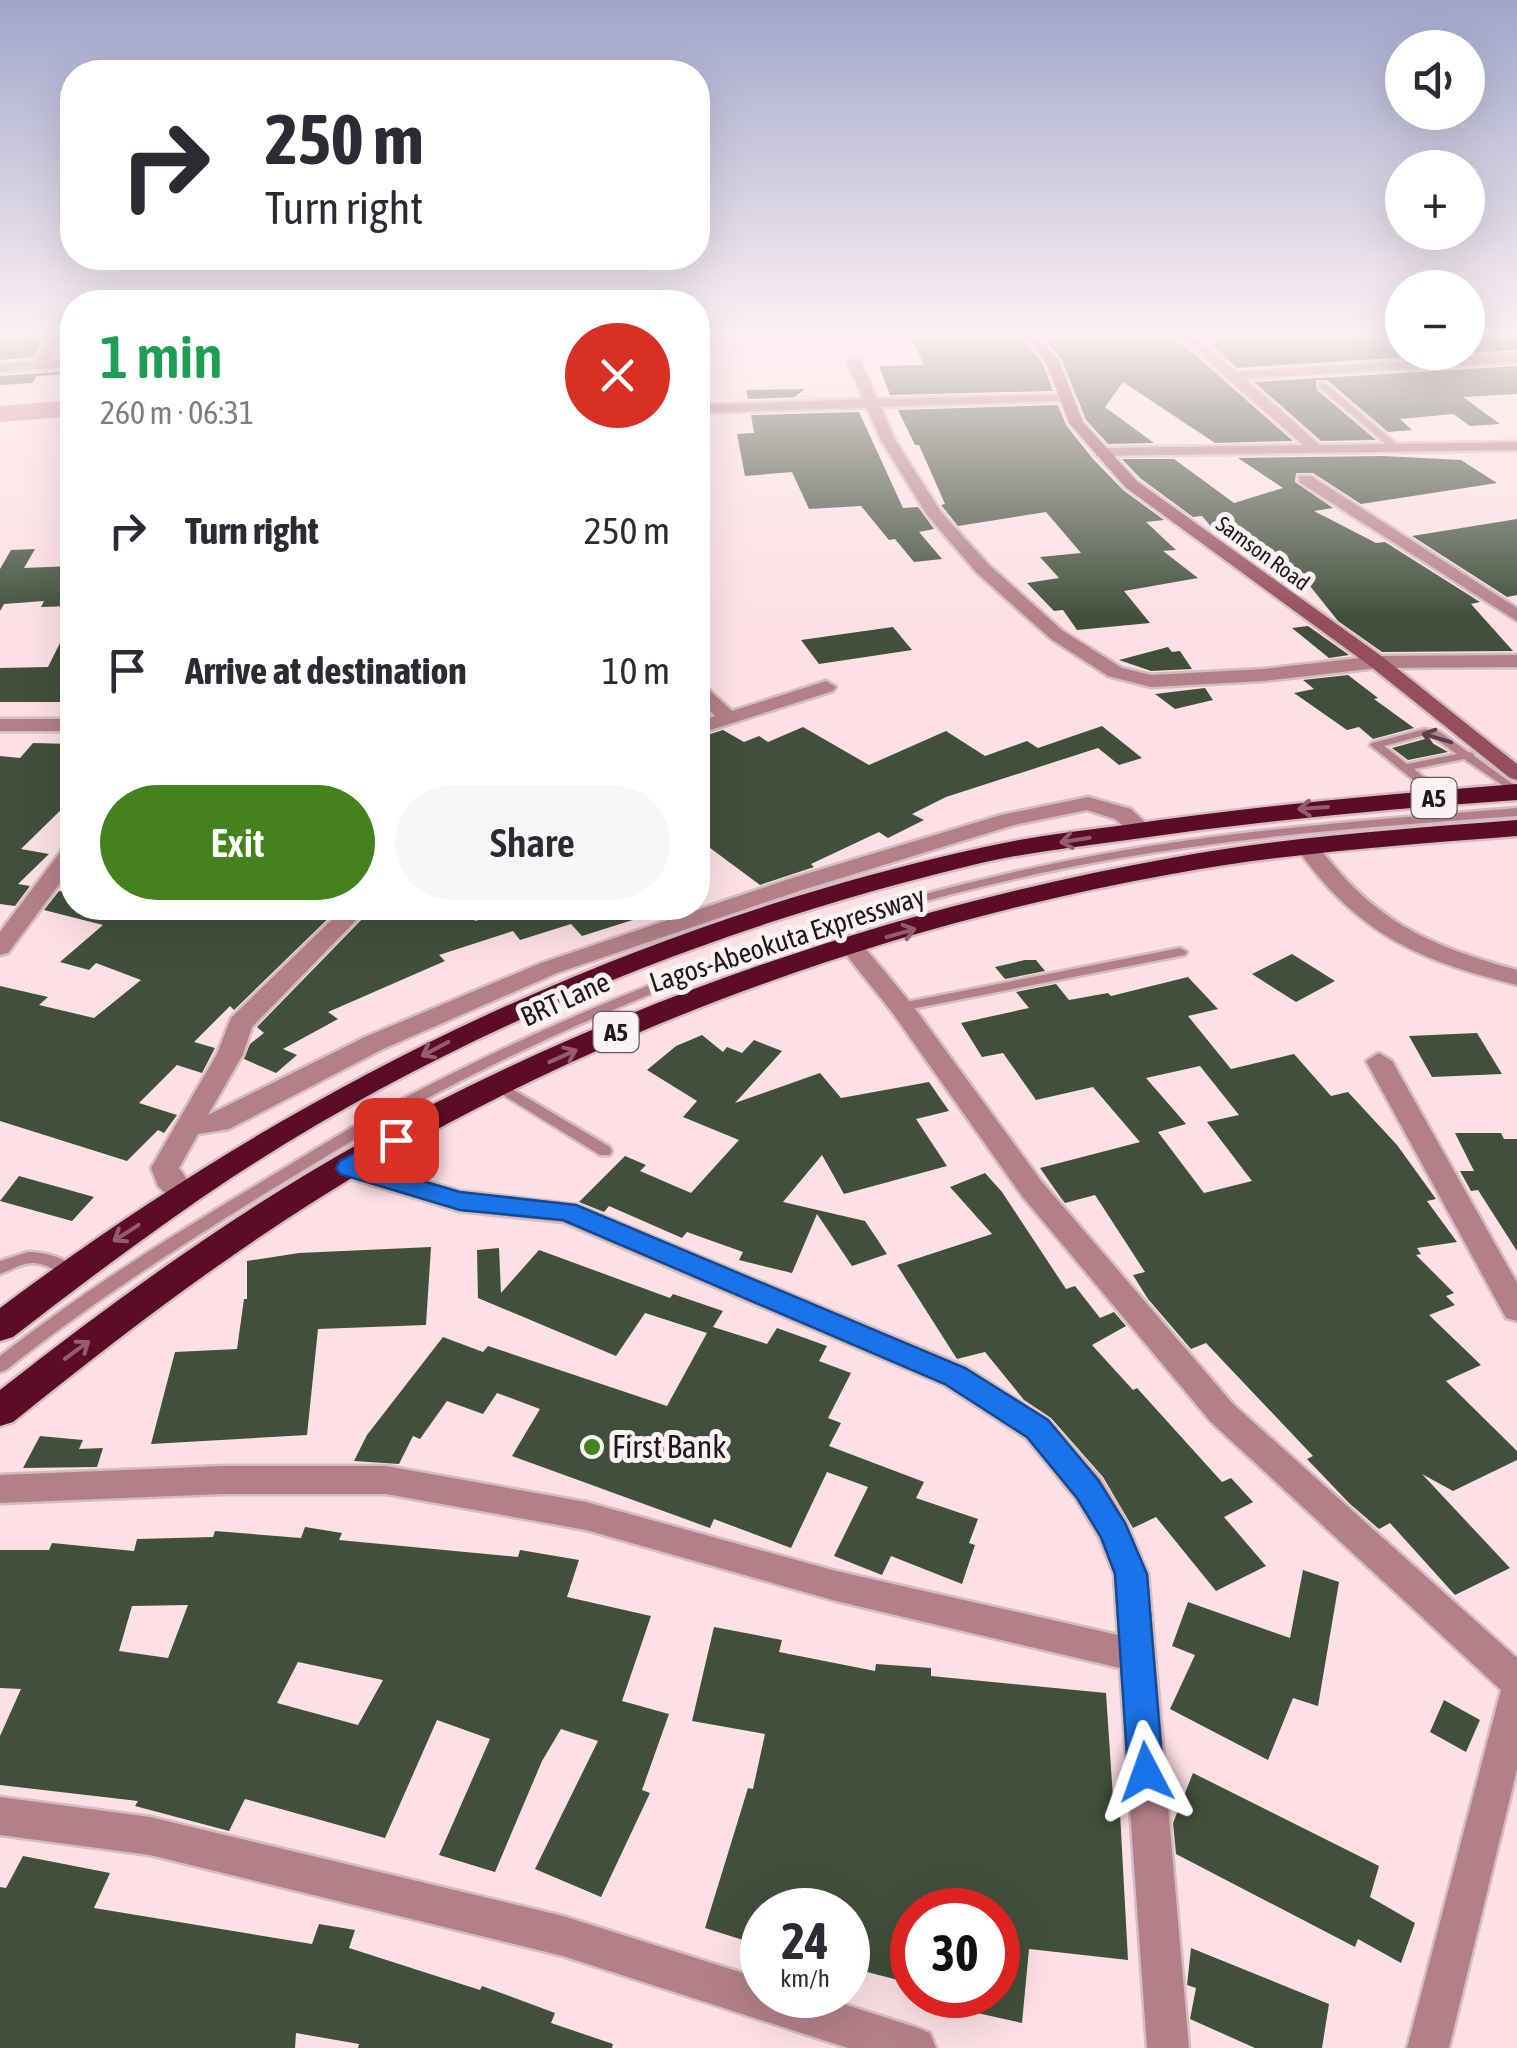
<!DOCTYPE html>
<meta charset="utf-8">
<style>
:root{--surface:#fff;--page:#f7f7f7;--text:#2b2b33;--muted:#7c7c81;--accent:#44811f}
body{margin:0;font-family:"Asap Condensed",sans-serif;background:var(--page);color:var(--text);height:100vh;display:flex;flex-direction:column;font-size:38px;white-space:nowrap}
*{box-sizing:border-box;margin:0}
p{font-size:32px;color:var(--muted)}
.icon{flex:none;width:55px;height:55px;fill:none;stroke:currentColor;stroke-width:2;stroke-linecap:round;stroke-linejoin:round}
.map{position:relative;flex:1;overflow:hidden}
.panel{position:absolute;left:60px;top:290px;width:650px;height:630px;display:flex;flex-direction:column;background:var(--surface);border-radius:40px;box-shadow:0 10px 40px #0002}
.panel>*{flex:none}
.top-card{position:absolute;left:60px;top:60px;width:650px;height:210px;border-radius:40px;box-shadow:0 10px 40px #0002;background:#fff;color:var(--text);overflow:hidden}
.controls{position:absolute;left:1385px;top:30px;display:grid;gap:20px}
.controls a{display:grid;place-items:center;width:100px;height:100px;border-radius:50%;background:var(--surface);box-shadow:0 10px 40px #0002;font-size:50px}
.speed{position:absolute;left:740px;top:1888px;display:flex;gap:20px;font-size:50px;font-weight:700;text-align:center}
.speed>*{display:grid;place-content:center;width:130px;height:130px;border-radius:50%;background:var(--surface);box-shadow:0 10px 40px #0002;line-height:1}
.speed small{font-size:25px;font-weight:400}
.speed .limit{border:15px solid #d22;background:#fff;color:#111}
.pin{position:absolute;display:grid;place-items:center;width:85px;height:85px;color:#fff;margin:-42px;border-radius:20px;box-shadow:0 5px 15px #0006}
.me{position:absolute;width:110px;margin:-55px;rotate:356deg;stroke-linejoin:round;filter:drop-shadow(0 0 8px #0008)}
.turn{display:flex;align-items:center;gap:35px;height:210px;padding:0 40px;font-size:45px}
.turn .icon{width:130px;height:130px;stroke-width:2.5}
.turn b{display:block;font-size:70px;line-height:85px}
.round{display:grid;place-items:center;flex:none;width:105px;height:105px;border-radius:52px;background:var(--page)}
.head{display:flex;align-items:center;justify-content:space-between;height:170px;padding:0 40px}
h1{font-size:60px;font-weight:600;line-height:75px;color:#1e9e55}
.action{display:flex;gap:20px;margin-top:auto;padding:20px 40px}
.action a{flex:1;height:115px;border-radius:60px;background:var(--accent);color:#fff;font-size:40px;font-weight:600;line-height:115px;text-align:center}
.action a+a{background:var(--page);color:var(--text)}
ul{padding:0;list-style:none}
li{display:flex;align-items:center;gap:30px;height:140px;padding:0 40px}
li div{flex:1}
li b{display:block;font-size:38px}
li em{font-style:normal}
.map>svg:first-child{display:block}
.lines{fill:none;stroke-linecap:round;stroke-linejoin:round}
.river{fill:#d3919d;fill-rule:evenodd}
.building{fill:#41503b;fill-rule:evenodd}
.lane-casing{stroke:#d5bcbf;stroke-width:5}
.street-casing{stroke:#d5bcbf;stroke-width:5}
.secondary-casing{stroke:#d5bcbf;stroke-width:5}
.highway-casing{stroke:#d5bcbf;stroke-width:5}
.lane{fill:#b38089;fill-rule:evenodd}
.street{fill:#b38089;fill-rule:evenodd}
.secondary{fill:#954e5d;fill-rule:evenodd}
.highway{fill:#5d0c27;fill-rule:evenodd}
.oneway{stroke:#5c4045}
.oneway2{stroke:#945d6f}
.route{fill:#1a73e8;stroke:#114b97;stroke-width:2.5}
.poi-dot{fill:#44811f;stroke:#faf3f4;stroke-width:4}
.labels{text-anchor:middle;stroke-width:10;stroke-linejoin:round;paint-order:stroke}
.far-street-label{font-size:22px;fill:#221618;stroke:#faf3f4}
.shield{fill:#faf3f4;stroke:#63585a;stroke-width:2.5}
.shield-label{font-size:25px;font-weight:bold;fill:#221618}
.street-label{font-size:28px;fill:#221618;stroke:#faf3f4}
.near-poi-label{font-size:32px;fill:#221618;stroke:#faf3f4;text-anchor:start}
</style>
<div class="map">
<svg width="1517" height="2048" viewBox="0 0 1517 2048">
<rect width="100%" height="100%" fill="#fce0e4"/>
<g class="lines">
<polygon class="river" points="72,400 72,416 0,422 0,406"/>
</g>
<g class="building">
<polygon points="0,332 46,332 34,357 0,360"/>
<polygon points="909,332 1017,332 1043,364 1053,391 890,395 879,366 924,365"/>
<polygon points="1039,332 1161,332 1185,346 1293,441 1215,443 1123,382 1105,407 1154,443 1108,444 1086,420 1062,360"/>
<polygon points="1241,332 1402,332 1402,352 1468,352 1468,332 1517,332 1517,350 1237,368 1210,344"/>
<polygon points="1517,366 1517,394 1463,397 1500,424 1470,426 1453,414 1400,419 1412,430 1388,432 1327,380 1316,380 1317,390 1376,440 1321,441 1254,382"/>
<polygon points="72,371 72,374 36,376 33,383 0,385 0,376"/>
<polygon points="805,389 794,397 830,396 748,399 746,390"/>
<polygon points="1058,405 1066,425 1093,459 1123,490 1164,520 1146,522 1176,550 1163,551 1198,578 1124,591 1150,623 1077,630 1063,610 1054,611 1027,583 1059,578 1040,557 1081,553 1046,512 958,526 941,505 945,504 919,445 915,445 898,410"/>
<polygon points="859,412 903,508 918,507 934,529 919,532 942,559 914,562 895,539 889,540 861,506 809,509 792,472 745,476 737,434 754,433 751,415"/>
<polygon points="1383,456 1461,460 1497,483 1361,504 1313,473 1296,473 1295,482 1333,508 1314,511 1376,543 1385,542 1480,602 1471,604 1513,651 1382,652 1338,621 1302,576 1278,577 1263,566 1234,529 1214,530 1202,516 1193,517 1140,478 1122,459 1174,459 1234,503 1283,488 1238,458"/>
<polygon points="1517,519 1517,595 1507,597 1412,536"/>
<polygon points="35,549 24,568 72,566 72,606 41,607 44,601 4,604 0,611 0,569 11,550"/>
<polygon points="72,619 72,702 0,702 0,668 48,667"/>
<polygon points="1308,626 1349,655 1329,658 1292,628"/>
<polygon points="893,627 912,650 819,664 801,640"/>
<polygon points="1168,647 1172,652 1180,651 1192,669 1151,671 1119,660"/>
<polygon points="1348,675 1378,698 1374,699 1414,728 1373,739 1359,727 1347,730 1294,693 1314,689 1303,680"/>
<polygon points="1205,688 1213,700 1175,709 1155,694"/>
<polygon points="1102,726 1142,758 1119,765 1098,748 946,797 912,814 924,820 888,838 879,832 811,864 814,867 760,885 698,839 698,738 723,730 744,742 759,736 768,742 803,727 869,765 946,731 985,756 1027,741 1038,748"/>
<polygon points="1425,739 1448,752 1408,760 1392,748"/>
<polygon points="33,743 72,744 72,799 21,849 49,854 18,884 30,886 15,906 0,904 0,756 20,758"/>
<polygon points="59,891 72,893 72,908 308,908 321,912 326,908 339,908 234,1010 230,1006 194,1042 215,1048 202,1073 177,1065 139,1103 177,1115 164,1133 158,1130 127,1161 0,1121 0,986 48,997 39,1005 94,1018 141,980 96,963 89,970 60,962 103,925 44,910"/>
<polygon points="421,908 465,908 475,921 519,908 657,908 658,912 582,936 571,924 520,940 513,931 439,955 445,961 328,1012 338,1019 283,1049 297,1055 276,1073 244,1059 250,1044 264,1033 257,1027 366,915 380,919"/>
<polygon points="1292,954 1335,981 1296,1002 1252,974"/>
<polygon points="1025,960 1036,960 1045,971 1005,979 995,967"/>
<path d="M1188,977L1218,1009L1188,1016L1231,1069L1294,1054L1331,1096L1348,1092L1397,1145L1436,1199L1427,1201L1457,1242L1417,1248L1421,1254L1416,1255L1454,1293L1446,1296L1455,1305L1429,1315L1481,1365L1446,1381L1517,1451V1460L1453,1491L1422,1474L1510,1568L1455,1595L1390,1523L1379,1529L1349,1503L1307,1459L1313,1456L1206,1343L1191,1349L1148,1299L1133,1275L1145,1272L1095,1195L1065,1203L1061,1198L1040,1168L1140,1142L1093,1087L1036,1100L1003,1053L982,1057L961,1023L1029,1008L1016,992L1056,984L1069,1000L1108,993L1111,996ZM1200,1066L1239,1115L1207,1122L1252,1181L1204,1193L1158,1132L1186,1124L1146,1078Z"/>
<polygon points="1477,1033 1502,1074 1432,1077 1409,1036"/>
<polygon points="702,1035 723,1052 727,1047 742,1053 754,1040 782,1051 735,1103 820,1073 841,1098 929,1082 949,1111 916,1119 947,1166 844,1194 822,1155 783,1202 865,1221 887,1254 852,1266 817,1214 792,1273 739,1260 743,1252 687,1232 682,1238 609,1206 604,1212 579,1202 625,1156 646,1165 640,1171 691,1193 739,1140 683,1117 697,1101 647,1070 676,1046"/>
<polygon points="1455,1133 1501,1133 1504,1139 1517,1139 1517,1251 1478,1190 1471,1191 1460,1171 1474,1171"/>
<polygon points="985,1173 1002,1192 1066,1289 1075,1286 1100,1318 1114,1312 1126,1326 1092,1345 1133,1390 1137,1388 1222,1482 1231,1478 1253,1502 1224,1517 1266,1566 1216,1591 1156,1517 1133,1528 1103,1477 1051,1418 1024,1400 985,1352 957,1359 897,1265 992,1234 950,1187"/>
<polygon points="19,1176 94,1197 72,1221 0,1201"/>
<polygon points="431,1247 426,1325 318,1329 307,1435 151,1444 175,1352 237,1349 244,1299 247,1299 247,1261 299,1253"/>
<polygon points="499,1248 501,1293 539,1250 670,1298 673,1294 723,1311 713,1327 767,1344 777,1328 827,1346 819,1361 851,1373 828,1418 841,1423 829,1446 924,1482 916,1498 978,1519 969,1543 975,1545 962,1584 891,1556 882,1575 834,1556 868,1487 827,1472 791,1548 714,1519 710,1528 512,1456 540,1409 497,1393 483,1414 447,1401 420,1439 413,1436 399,1464 354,1461 367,1435 443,1337 483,1352 488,1346 667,1406 707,1333 645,1313 616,1356 478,1298 477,1250"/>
<polygon points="40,1436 83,1440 79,1449 103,1448 97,1467 23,1468"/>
<path d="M305,1527L342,1533L339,1540L518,1557L520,1550L579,1560L567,1597L651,1616L622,1701L669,1714L642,1790L650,1793L601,1897L535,1869L598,1741L561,1729L542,1761L495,1872L439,1855L490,1739L437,1720L385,1838L245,1799L229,1831L135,1806L138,1801L0,1785V1736L21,1689L0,1688V1550H49L52,1543L134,1551L137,1539L213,1537L215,1531L301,1538ZM188,1605L168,1658L119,1651L132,1606ZM298,1662L383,1680L358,1725L277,1703Z"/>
<polygon points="1303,1570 1339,1582 1318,1706 1293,1698 1268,1760 1170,1709 1195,1655 1172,1646 1188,1602 1290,1638"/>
<polygon points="714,1627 782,1640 779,1652 875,1671 876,1664 931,1668 931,1676 1106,1693 1114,1813 1120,1813 1128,1960 1029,1949 1022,2023 936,2004 937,1995 998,1995 998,1910 911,1910 898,1980 848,1967 848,1910 762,1910 762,1946 705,1928 748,1788 753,1789 765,1734 692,1721"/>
<polygon points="1444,1700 1480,1720 1466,1752 1430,1732"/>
<polygon points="1193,1773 1379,1866 1370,1897 1415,1923 1401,1963 1358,1939 1355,1947 1176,1854 1173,1823"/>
<polygon points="23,1856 110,1873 94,1908 312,1944 319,1924 355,1930 349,1948 480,1990 482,1986 555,2013 551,2023 613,2044 612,2048 358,2048 359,2044 296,2033 295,2048 0,2048 0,1887 6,1888"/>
<polygon points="1191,1948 1329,2004 1322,2048 1255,2048 1190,2019 1196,1988 1187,1985"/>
</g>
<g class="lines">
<defs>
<g id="lane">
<polygon points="1319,383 1325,383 1398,445 1398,449 1392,449 1319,387"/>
<path d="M1425,729L1440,732L1468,752L1473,753L1474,756L1517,787V795L1464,759L1414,769L1447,797L1445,799H1437L1370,745L1372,743ZM1425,735L1433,737L1457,754L1407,764L1384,746Z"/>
<path d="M1517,808V816C1380,826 1243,836 1108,860C869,903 635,988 420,1102C367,1130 316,1163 264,1194C175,1249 88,1305 6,1370L0,1372V1356C81,1293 166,1239 253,1187C305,1156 356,1123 410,1095C628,981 865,897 1108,853C1243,829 1380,819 1517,808Z"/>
<polygon points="1180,948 1187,952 1185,955 901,1011 894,1007 901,1003"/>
<polygon points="497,1080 610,1147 612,1151 610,1155 600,1155 492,1088 490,1085 492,1082"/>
<path d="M28,1252C45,1252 67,1258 78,1270L76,1274C60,1276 49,1264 34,1263C21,1263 11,1270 0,1274V1261Z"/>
</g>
<g id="street">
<polygon points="50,332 63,332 51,360 72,359 72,367 0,372 0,364 37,361"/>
<polygon points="1165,332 1193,336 1237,332 1202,342 1236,372 1517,354 1517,362 1245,379 1320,445 1517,442 1517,450 1096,456 1096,450 1101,448 1303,445 1187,343"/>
<polygon points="854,357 861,361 877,399 1072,394 1072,400 1067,401 881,407 895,440 941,512 989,565 1063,631 1122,668 1151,675 1264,669 1377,656 1517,655 1517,667 1377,668 1264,681 1151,687 1108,676 1051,639 977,573 927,515 881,440 867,408 698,413 698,405 863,399 847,361"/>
<polygon points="1299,476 1311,476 1517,608 1517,621 1299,482"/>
<polygon points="826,681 836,687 833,691 698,734 698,722 715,716 698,700 698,684 705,686 732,711"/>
<rect x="0" y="719" width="72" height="12"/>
<polygon points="1088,797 1131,809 1151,828 1148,833 1132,833 1115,819 1087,810 1014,825 802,890 557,973 383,1049 229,1129 198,1134 179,1168 198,1195 194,1202 174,1202 158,1186 151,1168 217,1054 231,1018 344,908 368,908 252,1027 243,1054 208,1115 365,1037 541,963 786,880 1001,815"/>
<path d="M1307,840L1315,842C1374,921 1424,944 1517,970V985C1417,960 1356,933 1296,847Z"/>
<polygon points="72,845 72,867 8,953 0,955 0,932 64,847"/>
<polygon points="852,940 860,942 910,1002 1042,1182 1233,1404 1517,1658 1517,1769 1449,2048 1407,2048 1501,1690 1211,1422 1022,1196 892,1012 840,947"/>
<polygon points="1379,1053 1392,1061 1517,1283 1517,1321 1506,1318 1366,1061"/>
<polygon points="349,1158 459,1191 577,1205 966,1367 1048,1420 1100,1479 1126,1522 1148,1574 1189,2048 1147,2048 1120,1668 836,1601 586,1530 386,1494 223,1494 0,1503 0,1475 223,1466 386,1466 586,1502 836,1571 1118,1635 1114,1574 1099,1537 1076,1499 1026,1438 944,1385 563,1222 459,1211 339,1175 335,1168 339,1161"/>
<polygon points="0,1797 150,1817 563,1916 762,1979 762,1995 815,1995 915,2027 930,2033 936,2048 848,2048 563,1956 150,1855 0,1835"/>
</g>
<polygon id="secondary" points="1021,332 1034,332 1059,361 1083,422 1137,481 1384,658 1517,764 1517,780 1510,778 1370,666 1125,487 1069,423 1046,362"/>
<g id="highway">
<path d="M1517,784V800C1387,809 1256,821 1127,840C1078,847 1029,852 981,863C719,925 457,1030 231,1178C156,1228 84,1282 13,1337L0,1341V1308C296,1086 617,929 980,848C1027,837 1077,831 1125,825C1255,806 1386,794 1517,784Z"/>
<path d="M1517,820V836C1402,845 1286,853 1172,874C899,923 625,1020 384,1159C252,1235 131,1327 13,1422L0,1426V1390C115,1300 234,1213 362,1142C611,1004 891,908 1171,858C1286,837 1401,829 1517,820Z"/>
</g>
</defs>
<use href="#lane" class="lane-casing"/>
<use href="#street" class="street-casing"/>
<use href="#secondary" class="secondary-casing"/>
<use href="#highway" class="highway-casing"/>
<use href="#lane" class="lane"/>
<use href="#street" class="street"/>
<use href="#secondary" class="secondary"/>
<use href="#highway" class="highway"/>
</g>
<defs><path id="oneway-shaft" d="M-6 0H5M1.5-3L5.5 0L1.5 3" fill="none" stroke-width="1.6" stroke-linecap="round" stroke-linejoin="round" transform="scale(2.5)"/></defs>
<use class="oneway" href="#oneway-shaft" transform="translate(1437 738) rotate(-163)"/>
<g class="oneway2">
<use href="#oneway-shaft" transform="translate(1313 808) rotate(176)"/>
<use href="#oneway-shaft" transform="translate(1075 840) rotate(171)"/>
<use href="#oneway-shaft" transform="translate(901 933) rotate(-16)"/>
<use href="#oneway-shaft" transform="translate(435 1049) rotate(152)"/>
<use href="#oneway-shaft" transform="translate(563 1056) rotate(-24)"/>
<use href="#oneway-shaft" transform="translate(126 1233) rotate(147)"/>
<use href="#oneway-shaft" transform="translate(77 1350) rotate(-36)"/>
</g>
<linearGradient id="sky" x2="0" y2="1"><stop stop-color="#9fa6ca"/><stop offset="0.54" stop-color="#fef1f3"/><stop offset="1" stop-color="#fef1f3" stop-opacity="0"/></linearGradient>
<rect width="1517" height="618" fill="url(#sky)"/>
<polygon class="route" points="396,1131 405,1134 409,1140 371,1166 460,1192 576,1205 965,1368 1048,1420 1098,1480 1125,1523 1147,1574 1163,1772 1158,1784 1146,1789 1133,1784 1128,1772 1115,1574 1101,1537 1077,1498 1027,1437 945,1384 563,1220 460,1210 340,1174 336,1168 340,1161"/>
<circle class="poi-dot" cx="592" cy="1447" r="10"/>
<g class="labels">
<g class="far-street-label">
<text transform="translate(1263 553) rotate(36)" y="8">Samson Road</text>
</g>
<g class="shield">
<rect x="1411.5" y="778" width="45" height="40" rx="8"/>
<rect x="593.5" y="1012" width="45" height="40" rx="8"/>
</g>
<g class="shield-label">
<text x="1434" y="807">A5</text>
<text x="616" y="1041">A5</text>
</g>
<g class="street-label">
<text transform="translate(787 939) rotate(-18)" y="10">Lagos-Abeokuta Expressway</text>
<text transform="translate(565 999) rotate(-24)" y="10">BRT Lane</text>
</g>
<g class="near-poi-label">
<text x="612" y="1458">First Bank</text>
</g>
</g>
</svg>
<div class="controls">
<a><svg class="icon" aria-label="sound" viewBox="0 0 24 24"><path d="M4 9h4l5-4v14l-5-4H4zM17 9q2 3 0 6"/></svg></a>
<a>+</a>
<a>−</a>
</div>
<div class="speed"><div>24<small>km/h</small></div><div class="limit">30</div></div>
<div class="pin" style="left:396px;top:1140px;background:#d93025"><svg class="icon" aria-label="arrive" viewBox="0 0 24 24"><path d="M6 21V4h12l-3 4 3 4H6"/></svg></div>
<svg class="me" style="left:1146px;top:1772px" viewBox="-20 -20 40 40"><path d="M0-17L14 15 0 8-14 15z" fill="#1a73e8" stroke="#fff" stroke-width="4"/></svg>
<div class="top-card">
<div class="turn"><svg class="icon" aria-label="right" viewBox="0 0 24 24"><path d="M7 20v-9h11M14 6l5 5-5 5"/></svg><div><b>250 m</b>Turn right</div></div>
</div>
<section class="panel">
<div class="head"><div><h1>1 min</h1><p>260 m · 06:31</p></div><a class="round" style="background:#d93025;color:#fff"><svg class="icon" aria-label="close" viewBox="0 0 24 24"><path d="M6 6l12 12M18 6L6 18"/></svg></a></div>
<ul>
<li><svg class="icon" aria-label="right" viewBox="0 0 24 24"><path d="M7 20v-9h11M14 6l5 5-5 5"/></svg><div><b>Turn right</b></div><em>250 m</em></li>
<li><svg class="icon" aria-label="arrive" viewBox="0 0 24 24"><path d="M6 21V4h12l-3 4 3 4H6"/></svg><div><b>Arrive at destination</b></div><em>10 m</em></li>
</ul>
<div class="action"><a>Exit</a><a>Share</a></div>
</section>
</div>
